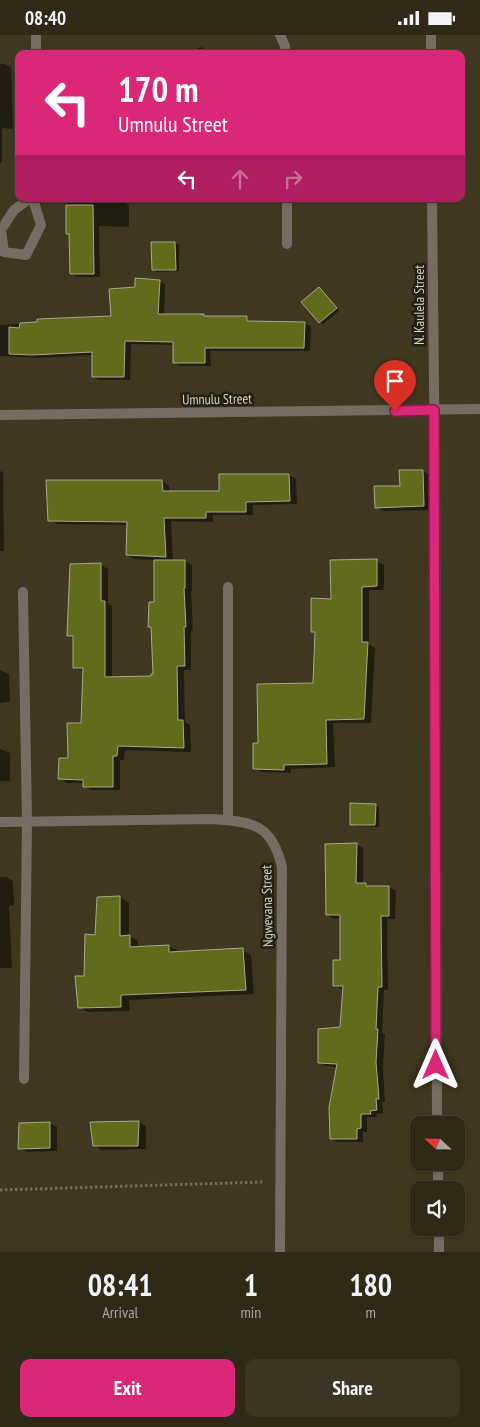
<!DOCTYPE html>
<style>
:root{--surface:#2f2917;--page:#3b3524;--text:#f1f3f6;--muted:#a7a6a1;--line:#4a4536;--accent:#db2777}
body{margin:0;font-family:"PT Sans Narrow",sans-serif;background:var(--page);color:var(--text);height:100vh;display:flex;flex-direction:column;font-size:19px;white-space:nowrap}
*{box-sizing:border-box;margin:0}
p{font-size:16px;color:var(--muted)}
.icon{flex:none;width:28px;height:28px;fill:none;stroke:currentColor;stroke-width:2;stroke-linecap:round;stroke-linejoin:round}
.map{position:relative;height:1217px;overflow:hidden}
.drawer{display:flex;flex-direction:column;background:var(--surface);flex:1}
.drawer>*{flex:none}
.hud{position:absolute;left:15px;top:15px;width:450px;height:152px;border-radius:10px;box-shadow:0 1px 4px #0004,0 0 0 1px var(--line);background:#db2777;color:#fff;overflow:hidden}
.needle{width:32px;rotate:292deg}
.buttons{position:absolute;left:410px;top:1081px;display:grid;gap:10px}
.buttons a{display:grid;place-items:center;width:55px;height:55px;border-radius:10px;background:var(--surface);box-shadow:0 1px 4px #0004,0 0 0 1px var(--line);font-size:25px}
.pin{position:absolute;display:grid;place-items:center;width:42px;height:42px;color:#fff;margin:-51px -21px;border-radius:50% 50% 50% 0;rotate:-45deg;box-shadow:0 0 5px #0007}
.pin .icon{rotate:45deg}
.me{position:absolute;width:55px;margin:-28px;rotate:0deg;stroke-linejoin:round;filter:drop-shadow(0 0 4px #0008)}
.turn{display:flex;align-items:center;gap:18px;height:105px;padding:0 20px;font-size:22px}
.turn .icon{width:65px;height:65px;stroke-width:2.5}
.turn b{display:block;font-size:35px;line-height:42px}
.lanes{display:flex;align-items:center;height:48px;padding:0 20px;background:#0003;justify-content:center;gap:25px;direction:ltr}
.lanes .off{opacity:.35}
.eta{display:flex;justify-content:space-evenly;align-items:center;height:85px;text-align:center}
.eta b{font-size:30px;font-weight:700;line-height:35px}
.action{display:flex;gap:10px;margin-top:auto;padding:10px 20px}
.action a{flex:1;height:58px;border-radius:10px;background:var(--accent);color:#fff;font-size:20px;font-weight:700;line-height:58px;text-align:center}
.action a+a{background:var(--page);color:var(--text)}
.status{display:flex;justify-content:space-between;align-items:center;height:35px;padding:0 25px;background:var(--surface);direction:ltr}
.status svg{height:14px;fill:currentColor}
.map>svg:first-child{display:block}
.shadow{fill:#0007}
.building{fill:#626b1b;stroke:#a6ab8f}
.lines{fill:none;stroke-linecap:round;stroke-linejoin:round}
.path{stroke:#756e5a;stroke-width:3;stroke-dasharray:2.5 2.5;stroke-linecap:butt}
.service{stroke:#766c63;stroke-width:10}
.minor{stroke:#766c63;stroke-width:10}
.tertiary{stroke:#766c63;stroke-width:10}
.route-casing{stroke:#8e194d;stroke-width:12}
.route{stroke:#db2777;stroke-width:9}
.labels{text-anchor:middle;stroke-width:5;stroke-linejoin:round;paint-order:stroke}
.street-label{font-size:14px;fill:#d7d2c4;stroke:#221f14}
</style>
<div class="status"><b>08:40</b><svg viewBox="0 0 49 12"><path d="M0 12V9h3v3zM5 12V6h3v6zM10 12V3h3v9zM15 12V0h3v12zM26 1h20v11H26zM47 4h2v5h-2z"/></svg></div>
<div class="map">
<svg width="480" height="1217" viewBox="0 0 480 1217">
<rect width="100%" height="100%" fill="#3f371f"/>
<g class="shadow">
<polygon points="200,12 205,14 205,19 192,19"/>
<polygon points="331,18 374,18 375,19 331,19"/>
<polygon points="0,29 5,29 11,32 13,94 2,93 2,128 0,128"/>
<polygon points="67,164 115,164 115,167 123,167 129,170 129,192 99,191 100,242 77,242 71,239 71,200 67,198"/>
<polygon points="152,208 175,208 179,210 179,236 157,237 153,235"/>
<polygon points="159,246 165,249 164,281 204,280 208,283 246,283 252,288 305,288 311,292 310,316 210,316 211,331 180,331 174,328 174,310 131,309 130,345 99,345 93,342 94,320 39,323 0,321 0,290 112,283 137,254"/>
<polygon points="319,253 339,276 323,289 320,287"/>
<polygon points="0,436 3,437 4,516 0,516"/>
<polygon points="423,436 430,440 431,475 384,476 376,472"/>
<polygon points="220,440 289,440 296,444 297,469 253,470 253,480 213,480 213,487 171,486 173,526 185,526 192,530 192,556 191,556 193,596 191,596 191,635 184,635 185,687 190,690 191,717 125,715 124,725 120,725 120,755 91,755 84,751 84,748 67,748 60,743 82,689 84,636 75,632 74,604 68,600 101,530 108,534 108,568 112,571 112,643 152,642 154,640 153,593 150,592 155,568 155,525 134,524 127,520 129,490 57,489 50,485 162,446 169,451 169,457 221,457"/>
<polygon points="376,526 384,530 384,555 369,555 369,609 375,613 371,688 333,688 335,732 291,734 291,738 261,737 254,733 259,710 314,649 316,599 312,596 333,565"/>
<polygon points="0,635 9,639 10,667 0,668"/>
<polygon points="0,714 10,718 10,746 0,746"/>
<polygon points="375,770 379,772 379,792 355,791 351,789"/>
<polygon points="356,809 363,813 363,849 371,852 389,852 396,856 395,884 387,884 388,955 384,955 382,998 385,999 383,1032 385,1067 382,1067 383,1078 376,1079 377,1082 367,1082 367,1097 363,1097 363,1107 338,1107 331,1103 338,1032 326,1031 320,1027 341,994 344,955 334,951 341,926 341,883 334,884 327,880"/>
<polygon points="0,842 6,842 13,846 14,870 9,871 12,933 0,933"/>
<polygon points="120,862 129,868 129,901 138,906 138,913 169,911 178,916 178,918 242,915 251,920 254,959 129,965 130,976 88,977 79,972 85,942 96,901"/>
<polygon points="139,1087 146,1091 146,1114 101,1115 94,1110"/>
<polygon points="50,1088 57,1092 57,1116 27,1117 19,1113"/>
</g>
<g class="building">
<polygon points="66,170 93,170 94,239 70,239 69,199 66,199"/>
<polygon points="151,207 175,207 176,235 152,235"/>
<polygon points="135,243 160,245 158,279 204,279 204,281 247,281 247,286 305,287 304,313 205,313 205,328 173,328 173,307 125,306 124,342 92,342 92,317 32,320 9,319 9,292 19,293 20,288 37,287 37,284 111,281 109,254 135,252"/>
<polygon points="319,252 337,273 319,288 301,267"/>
<polygon points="399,435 423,435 424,471 375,473 374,451 400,451"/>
<polygon points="219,439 289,439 290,466 246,467 246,477 206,477 206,483 164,483 166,522 126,520 127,487 48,486 46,445 162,445 163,456 219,456"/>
<polygon points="377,524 377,551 362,552 362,607 368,607 364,684 326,685 327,729 284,730 284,735 253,734 253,708 258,708 257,649 313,648 315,597 311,597 311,563 331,564 330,525"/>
<polygon points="154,525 185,525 185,553 184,553 186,592 184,592 185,631 177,631 178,685 183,685 184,713 118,711 117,721 113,721 113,752 83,752 83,745 58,744 59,723 68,723 67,688 81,688 83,633 73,633 73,601 67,601 70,529 101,528 101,566 105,566 105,642 151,641 151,639 153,639 151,592 148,592 149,567 154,567"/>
<polygon points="350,768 376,769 375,790 350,790"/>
<polygon points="357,808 356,848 366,848 366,851 389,851 389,881 381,881 382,952 378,952 376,994 378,994 376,1027 379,1064 376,1064 377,1075 370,1076 371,1079 361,1079 361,1093 357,1094 357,1104 330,1104 329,1072 337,1029 318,1028 318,994 340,992 343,951 333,951 333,925 340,925 340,880 326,880 325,809"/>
<polygon points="120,861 120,901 130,900 130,912 169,910 169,917 243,913 246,955 121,960 121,972 78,973 75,941 84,941 85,899 95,900 97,862"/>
<polygon points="139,1086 138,1111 93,1111 90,1087"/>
<polygon points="50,1087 50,1113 18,1114 19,1088"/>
</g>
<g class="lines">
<polyline class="path" points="0,1155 263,1147"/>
<g class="service">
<polyline points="280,0 285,11 285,19"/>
<polyline points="36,19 36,0"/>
<polyline points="29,164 14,175 1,195 4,217 26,220 41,190 33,164"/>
<polyline points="287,164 287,209"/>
<polyline points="23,557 27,786 24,1044"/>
<polyline points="228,785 228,552"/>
</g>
<g class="minor">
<polyline points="431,0 431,19"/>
<polyline points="432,164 435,442 437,1090"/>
<path d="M0,787L213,784C253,787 272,789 282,832L280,1217"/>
<polyline points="438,1128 438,1155"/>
<polyline points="439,1192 439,1217"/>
</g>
<polyline class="tertiary" points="0,380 480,374"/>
</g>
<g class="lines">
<defs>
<polyline id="route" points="395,376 434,375 436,1030"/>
</defs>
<use href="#route" class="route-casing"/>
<use href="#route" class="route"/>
</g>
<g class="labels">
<g class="street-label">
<text transform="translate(419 270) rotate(-90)" y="5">N. Kaulela Street</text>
<text transform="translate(217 364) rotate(-1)" y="5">Umnulu Street</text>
<text transform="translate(267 871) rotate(-91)" y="5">Ngwevana Street</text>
</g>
</g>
</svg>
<div class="buttons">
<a><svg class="needle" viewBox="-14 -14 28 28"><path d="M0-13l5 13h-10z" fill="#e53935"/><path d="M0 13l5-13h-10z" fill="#a7a6a1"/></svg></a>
<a><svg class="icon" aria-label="sound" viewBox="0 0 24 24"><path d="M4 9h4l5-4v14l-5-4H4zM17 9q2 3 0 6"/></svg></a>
</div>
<div class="pin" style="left:395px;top:376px;background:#d93025"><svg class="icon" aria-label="arrive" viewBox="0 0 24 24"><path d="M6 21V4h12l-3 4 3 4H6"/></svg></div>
<svg class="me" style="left:436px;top:1030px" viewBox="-20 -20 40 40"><path d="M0-17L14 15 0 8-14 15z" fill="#db2777" stroke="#fff" stroke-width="4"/></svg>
<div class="hud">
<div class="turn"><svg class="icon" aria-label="left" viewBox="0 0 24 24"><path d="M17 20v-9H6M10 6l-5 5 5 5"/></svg><div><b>170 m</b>Umnulu Street</div></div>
<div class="lanes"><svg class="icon" aria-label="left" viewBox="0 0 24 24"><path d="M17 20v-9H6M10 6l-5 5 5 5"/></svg><svg class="icon off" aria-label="ahead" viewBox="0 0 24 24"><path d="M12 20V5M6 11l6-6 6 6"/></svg><svg class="icon off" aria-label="right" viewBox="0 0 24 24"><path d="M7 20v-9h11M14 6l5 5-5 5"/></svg></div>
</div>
</div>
<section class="drawer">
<div class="eta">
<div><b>08:41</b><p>Arrival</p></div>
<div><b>1</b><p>min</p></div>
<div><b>180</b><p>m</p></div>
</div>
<div class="action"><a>Exit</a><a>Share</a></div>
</section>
